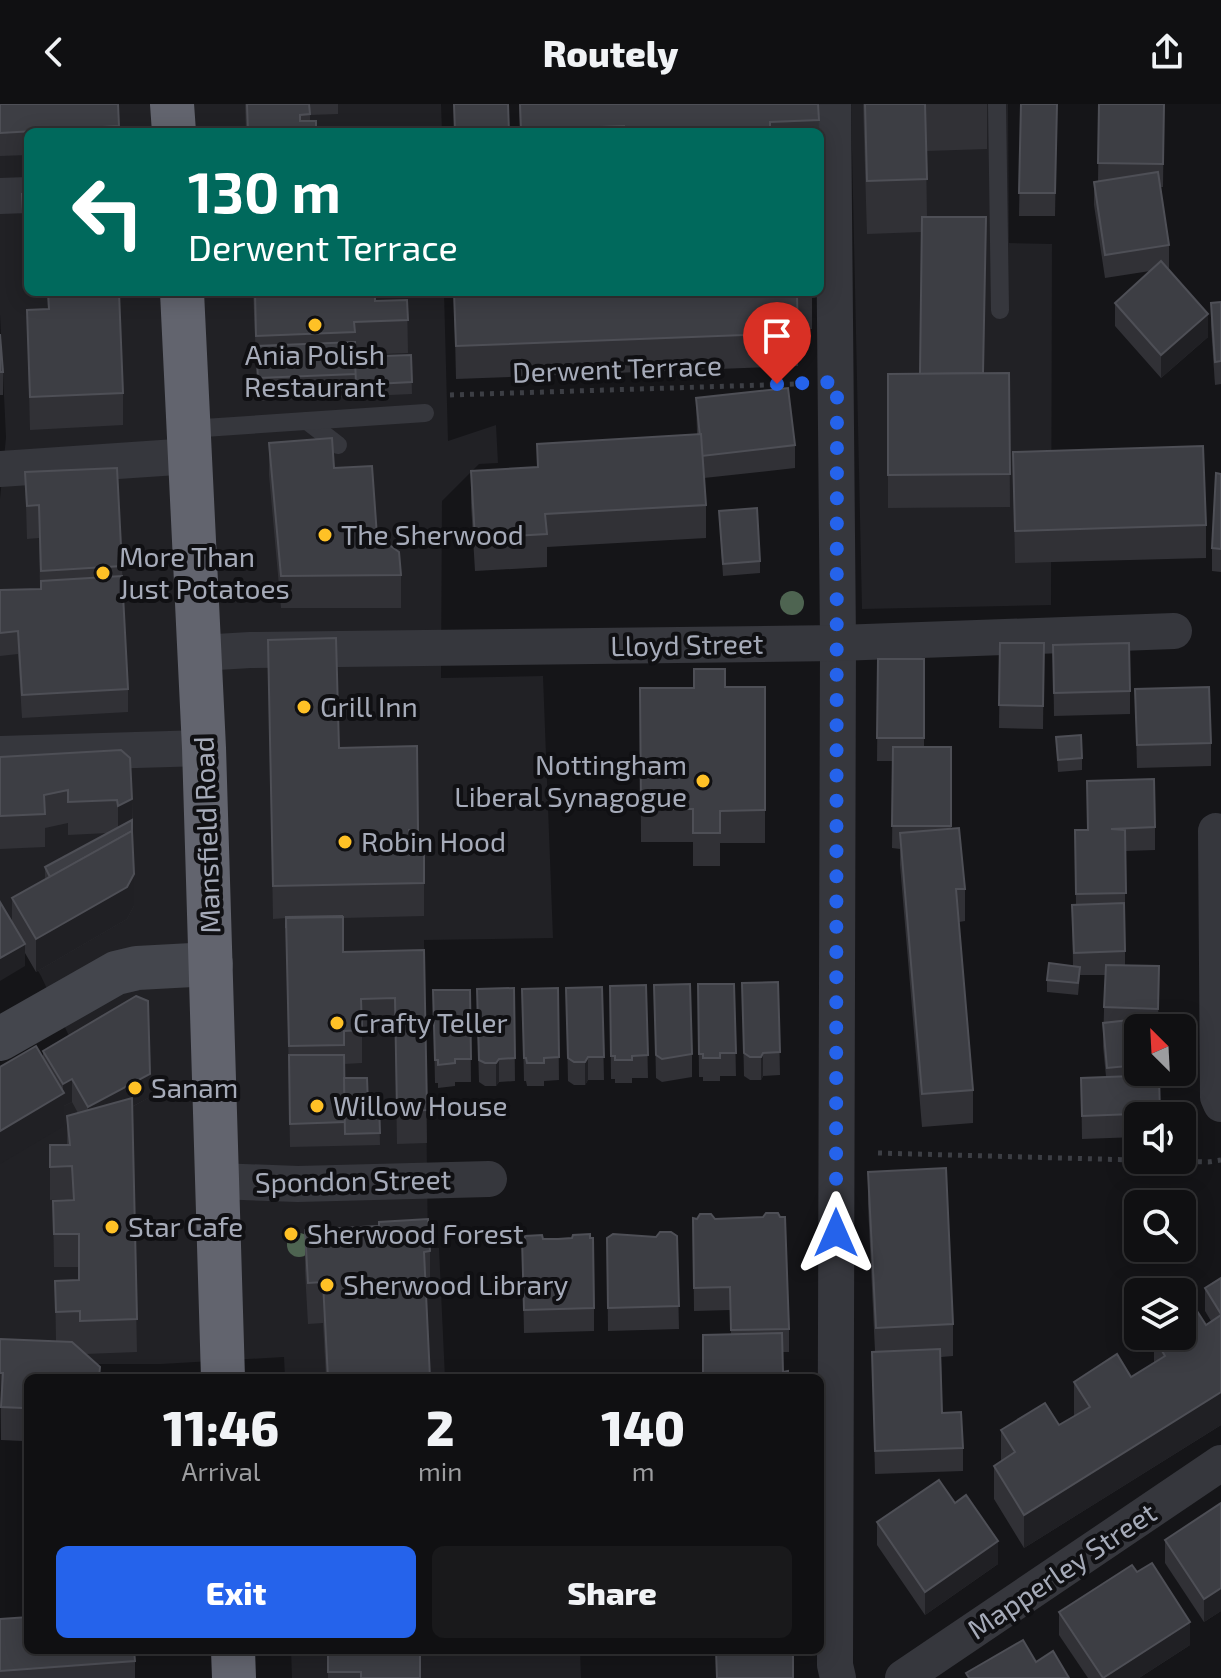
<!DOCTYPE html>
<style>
:root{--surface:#101012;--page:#19191b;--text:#f1f3f6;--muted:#9c9d9f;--line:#303032;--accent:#2563eb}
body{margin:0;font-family:"Exo 2",sans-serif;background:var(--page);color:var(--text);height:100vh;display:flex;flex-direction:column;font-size:30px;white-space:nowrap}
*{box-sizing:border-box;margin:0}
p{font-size:26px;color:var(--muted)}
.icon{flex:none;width:44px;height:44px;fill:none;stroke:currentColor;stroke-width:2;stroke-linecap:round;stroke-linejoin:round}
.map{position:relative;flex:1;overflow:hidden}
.panel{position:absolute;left:24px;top:1270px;width:800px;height:280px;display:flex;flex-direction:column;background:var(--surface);border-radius:12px;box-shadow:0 4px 20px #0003,0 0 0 2px var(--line)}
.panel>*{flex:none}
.top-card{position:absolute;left:24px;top:24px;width:800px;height:168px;border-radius:12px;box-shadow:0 4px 20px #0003,0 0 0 2px var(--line);background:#00695c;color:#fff;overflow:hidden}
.needle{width:52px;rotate:336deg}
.tools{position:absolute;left:1124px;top:910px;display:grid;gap:16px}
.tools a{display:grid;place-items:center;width:72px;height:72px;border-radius:12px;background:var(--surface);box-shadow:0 4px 20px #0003,0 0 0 2px var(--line);font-size:40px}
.pin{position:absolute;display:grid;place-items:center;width:68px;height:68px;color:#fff;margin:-82px -34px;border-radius:50% 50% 50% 0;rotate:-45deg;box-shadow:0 0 8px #0007}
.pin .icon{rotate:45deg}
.me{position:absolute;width:88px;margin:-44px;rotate:0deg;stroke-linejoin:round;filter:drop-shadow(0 0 6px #0008)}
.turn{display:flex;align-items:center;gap:28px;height:168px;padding:0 32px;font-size:36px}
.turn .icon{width:104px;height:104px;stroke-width:2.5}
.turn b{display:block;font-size:56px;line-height:68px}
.eta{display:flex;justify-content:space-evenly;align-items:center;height:136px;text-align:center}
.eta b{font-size:48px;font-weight:800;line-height:56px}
.cta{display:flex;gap:16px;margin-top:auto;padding:16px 32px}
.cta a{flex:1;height:92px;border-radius:12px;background:var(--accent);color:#fff;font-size:32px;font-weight:800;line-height:92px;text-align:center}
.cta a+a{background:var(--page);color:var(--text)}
header{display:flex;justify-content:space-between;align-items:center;height:104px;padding:0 32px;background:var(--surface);font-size:36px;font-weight:800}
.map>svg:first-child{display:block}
.built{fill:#212125}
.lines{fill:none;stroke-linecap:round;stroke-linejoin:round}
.path{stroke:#3c3e44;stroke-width:5;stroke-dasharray:4 6;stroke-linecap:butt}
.lane{stroke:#36373d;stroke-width:18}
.street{stroke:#36373d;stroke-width:36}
.secondary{stroke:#44464d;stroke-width:44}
.highway{stroke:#62646e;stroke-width:44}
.tree{fill:#4e6451}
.wall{fill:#313136}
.shaded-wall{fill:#202024}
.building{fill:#3d3e44;stroke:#4e4f56;stroke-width:2}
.route{stroke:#2563eb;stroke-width:14;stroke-dasharray:0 25.2}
.poi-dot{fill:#ffc126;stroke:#101013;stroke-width:3}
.labels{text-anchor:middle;stroke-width:8;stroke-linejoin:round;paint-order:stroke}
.poi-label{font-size:28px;fill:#a6abb9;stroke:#101013;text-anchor:start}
.street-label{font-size:28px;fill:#a6abb9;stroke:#101013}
</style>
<header><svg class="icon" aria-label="back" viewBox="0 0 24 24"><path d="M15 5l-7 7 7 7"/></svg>Routely<svg class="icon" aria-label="share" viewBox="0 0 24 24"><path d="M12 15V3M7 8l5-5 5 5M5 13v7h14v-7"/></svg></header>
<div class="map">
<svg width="1221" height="1574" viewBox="0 0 1221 1574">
<rect width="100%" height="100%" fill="#151518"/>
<g class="built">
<polygon points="0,0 441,0 442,28 28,28 28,188 444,188 448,337 496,321 498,359 479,360 442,397 441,574 543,572 553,834 424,836 428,1144 439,1144 445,1274 285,1274 284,1253 161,1260 0,1260 0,992 75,945 41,872 0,804 0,395 6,333 0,210"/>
<polygon points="851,0 1008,0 1009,139 1052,140 1051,501 862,505"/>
<polygon points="291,1546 580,1546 581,1574 292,1574"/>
</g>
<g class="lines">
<g class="path">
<polyline points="450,291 796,280"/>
<polyline points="878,1049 1208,1058 1221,1056"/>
</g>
<g class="lane">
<polyline points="997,0 1000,206"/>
<polyline points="307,317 338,341"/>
<polyline points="189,325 425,309"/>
</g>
<g class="street">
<polyline points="833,0 838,539 835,1561 838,1574"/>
<polyline points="0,92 28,91"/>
<polyline points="0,365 191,352"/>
<polyline points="200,549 250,546 838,539 1174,527"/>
<polyline points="0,650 204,644"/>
<polyline points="1216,727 1218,993 1221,1000"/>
<polyline points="217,1077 298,1080 489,1075"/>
<polyline points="903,1574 1221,1359"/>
</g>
<polyline class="secondary" points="0,935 116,869 137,864 211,860"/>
<g class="highway">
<polyline points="172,0 174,28"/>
<polyline points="182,188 204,644 223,1274"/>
<polyline points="233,1546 234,1574"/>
</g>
</g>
<g class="tree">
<circle cx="792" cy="499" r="12"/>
<circle cx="299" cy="1141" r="12"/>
</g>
<g class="wall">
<polygon points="0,0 118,0 119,28 28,28 28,51 0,52"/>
<polygon points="245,0 338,0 338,10 310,11 310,17 316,28 246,28"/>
<polygon points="519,0 818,0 819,28 520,28"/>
<polygon points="863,0 987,0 987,45 926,47 927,113 984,269 1009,269 1010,403 888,404 888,270 920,270 922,128 867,130"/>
<polygon points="1021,0 1057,0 1055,112 1019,112"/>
<polygon points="1099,0 1164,0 1163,83 1160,83 1169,141 1169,164 1168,164 1208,233 1161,274 1115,222 1115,199 1150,167 1105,174 1094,101 1094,78 1098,78"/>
<polygon points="22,90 28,90 28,173 25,173"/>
<polygon points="47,188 119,188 123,289 123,321 30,326 27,206 48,205"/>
<polygon points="253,188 375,188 375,197 407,196 408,249 355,251 355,253 411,251 412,290 258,297"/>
<polygon points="454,188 812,188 812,225 798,225 798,262 456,275"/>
<polygon points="1221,198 1221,280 1215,281 1211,222 1211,199"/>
<polygon points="0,230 3,268 3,291 0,291"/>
<polygon points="696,294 795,341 795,364 704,374 706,401 706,434 547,443 547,463 475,467 471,400 471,367 537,363 537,340 697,330"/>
<polygon points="269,339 334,364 401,471 401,504 281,504 269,371"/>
<polygon points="1013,348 1206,421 1206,454 1015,459"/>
<polygon points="117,364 128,585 128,608 22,614 18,550 0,552 0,486 40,485 39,434 27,435 25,368"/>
<polygon points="1221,370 1221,468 1212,467 1212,444"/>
<polygon points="719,407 760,457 760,469 723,472"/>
<polygon points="268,536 339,644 417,642 418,751 424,751 424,812 343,814 343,848 424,846 427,1039 397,1040 395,927 362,928 362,959 344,960 344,974 368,1000 379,1000 380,1041 290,1043 286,814 273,815"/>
<polygon points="1000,539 1044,539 1043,625 999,624"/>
<polygon points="1053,541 1130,587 1130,610 1054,612"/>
<polygon points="878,555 924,555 924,643 951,643 951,724 965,785 965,817 959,818 973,986 973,1019 922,1023 900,761 900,745 892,744 893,657 877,657"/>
<polygon points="765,583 765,739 720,739 720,762 693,762 693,738 641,738 640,584"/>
<polygon points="1135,585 1211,639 1211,662 1137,664"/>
<polygon points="1056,633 1082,654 1082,666 1058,668"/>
<polygon points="0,653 132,695 134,802 127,815 36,868 25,849 25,862 12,818 12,794 45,776 45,763 108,729 68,731 68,719 45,724 45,743 0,745"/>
<polygon points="1155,723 1155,746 1125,747 1125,861 1159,862 1158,924 1138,924 1138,968 1161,968 1161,982 1159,982 1160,1012 1138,1012 1138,1033 1082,1035 1081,974 1106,973 1103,942 1105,871 1080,871 1078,891 1047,888 1047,876 1073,862 1072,801 1076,801 1075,726"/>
<polygon points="778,878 780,971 763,972 761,976 750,976 744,972 742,879"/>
<polygon points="698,880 734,880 736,972 720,972 720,977 703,977 703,973 699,973"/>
<polygon points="646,881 648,974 632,974 632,979 615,979 615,975 611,975 610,882"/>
<polygon points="654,881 692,950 692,973 662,978 656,974"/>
<polygon points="602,883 604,976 588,976 585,981 574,981 568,977 566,884"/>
<polygon points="514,884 515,977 499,978 496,982 485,982 479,978 477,908"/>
<polygon points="558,884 559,976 544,977 544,982 527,982 526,977 524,977 522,885"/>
<polygon points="433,886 470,886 471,978 455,978 455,982 438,984 438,979 435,979"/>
<polygon points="43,947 150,993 132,1003 137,1248 85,1250 28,1274 28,1387 27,1387 28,1343 23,1337 1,1336 0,1235 56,1237 55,1177 79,1176 79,1163 54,1163 53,1097 73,1096 72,1095 50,1096 50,1041 67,1041 67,1012 78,1009 72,998 64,1002 64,1022 43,954"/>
<polygon points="868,1068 953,1220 953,1252 941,1253 942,1309 963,1344 963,1367 875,1370 872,1248 875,1247 868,1101"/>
<polygon points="693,1114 789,1225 789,1248 782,1248 703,1269 731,1230 730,1206 694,1207"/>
<polygon points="305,1126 430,1147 430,1189 426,1189 430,1274 326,1274 323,1219 308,1220 305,1167"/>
<polygon points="677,1132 679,1225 608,1227 607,1134"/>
<polygon points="572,1134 594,1204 594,1227 524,1229 522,1135"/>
<polygon points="1221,1174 1221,1321 1024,1444 994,1395 994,1362 1001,1357 1001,1326 1059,1321 1074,1312 1074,1278 1131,1273 1154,1259 1154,1233 1206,1221 1211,1217 1205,1207 1205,1184"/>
<polygon points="1221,1399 1221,1507 1204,1518 1165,1459 1165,1436"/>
<polygon points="877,1418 998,1460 925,1511 877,1441"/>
<polygon points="1059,1508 1190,1541 1139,1574 1088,1574 1059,1531"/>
<polygon points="0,1515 135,1557 135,1574 0,1574"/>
<polygon points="328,1546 420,1574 328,1574"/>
</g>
<g class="shaded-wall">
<polygon points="1208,210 1208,233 1161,274 1161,251"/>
<polygon points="132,695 132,728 118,735 118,702"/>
<polygon points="134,770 134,802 127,815 36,868 36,835"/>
<polygon points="25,840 25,862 0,877 0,854"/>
<polygon points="763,949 763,972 761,976 761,953"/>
<polygon points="588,953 588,976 585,981 585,958"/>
<polygon points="499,955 499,978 496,982 496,959"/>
<polygon points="150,970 150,993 88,1026 88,1003"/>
<polygon points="72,975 72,998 64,1002 64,1022 0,1060 0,1027 63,990 63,980"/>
<polygon points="1221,1288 1221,1321 1024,1444 1024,1411"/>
<polygon points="998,1437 998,1460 925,1511 925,1488"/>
<polygon points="1221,1484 1221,1507 1204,1518 1204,1495"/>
<polygon points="1190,1518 1190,1541 1139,1574 1104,1574"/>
</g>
<g class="building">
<polygon points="0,0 118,0 119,22 0,29"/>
<polygon points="247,0 309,0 310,10 300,11 300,17 316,17 316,28 248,28"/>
<polygon points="454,0 508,0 509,28 455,28"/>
<polygon points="520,0 818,0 819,16 770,18 770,28 624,28 624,22 521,26"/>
<polygon points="865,0 925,0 927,75 867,77"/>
<polygon points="1021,0 1057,0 1055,89 1019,89"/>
<polygon points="1099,0 1164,0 1163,60 1098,59"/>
<polygon points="1158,68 1169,141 1105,151 1094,78"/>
<polygon points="22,90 28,90 28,140 25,140"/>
<polygon points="922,113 986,113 983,269 920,270"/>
<polygon points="1161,157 1208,210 1161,251 1115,199"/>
<polygon points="48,188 119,188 123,289 30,293 27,206 49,205"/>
<polygon points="255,188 375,188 375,197 407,196 408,216 354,218 355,228 256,232"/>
<polygon points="454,188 812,188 812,192 797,192 798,229 456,242"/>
<polygon points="1221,198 1221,257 1215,258 1211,199"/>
<polygon points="0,230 3,268 0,268"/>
<polygon points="355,238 356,270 258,274 256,242"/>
<polygon points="411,251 412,278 356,281 355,253"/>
<polygon points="1009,269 1010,370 888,371 888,270"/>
<polygon points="788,284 795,341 702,352 696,294"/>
<polygon points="701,330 706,401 545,410 547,430 475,434 471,367 538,363 537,340"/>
<polygon points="332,334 334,364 372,362 377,432 399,448 401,471 281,472 269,339"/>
<polygon points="1203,342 1206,421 1015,427 1013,348"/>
<polygon points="117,364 122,462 41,467 39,401 27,402 25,368"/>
<polygon points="1216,369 1221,370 1221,445 1212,444"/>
<polygon points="757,404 760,457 723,460 719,407"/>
<polygon points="122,472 128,585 22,591 18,527 0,529 0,486 41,485 41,477"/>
<polygon points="336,534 339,644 417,642 418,726 409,726 410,751 424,751 424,779 273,782 268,536"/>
<polygon points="1000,539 1044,539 1043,602 999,601"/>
<polygon points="1129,539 1130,587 1054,589 1053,541"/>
<polygon points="878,555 924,555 924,634 877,634"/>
<polygon points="694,565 725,565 725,583 765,583 765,706 720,707 720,729 693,729 693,705 641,705 640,584 694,584"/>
<polygon points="1209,583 1211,639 1137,641 1135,585"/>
<polygon points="1081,631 1082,654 1058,656 1056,633"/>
<polygon points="893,643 951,643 951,722 892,722"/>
<polygon points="121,646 130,654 132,695 118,702 117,696 68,698 68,686 44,691 45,710 0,712 0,653"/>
<polygon points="1154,675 1155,723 1111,725 1125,726 1126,789 1076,790 1075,726 1088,726 1087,677"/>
<polygon points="132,716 132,727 50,773 45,763"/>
<polygon points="959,724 965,785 956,785 973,986 922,990 900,729"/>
<polygon points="132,727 134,770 127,783 36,835 12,794"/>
<polygon points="0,798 25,840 0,854"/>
<polygon points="1124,799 1125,847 1074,849 1072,801"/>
<polygon points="342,812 342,813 286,814 286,824 286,813"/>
<polygon points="343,813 343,848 424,846 427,1006 397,1007 395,894 361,895 362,926 344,927 344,941 289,942 286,814"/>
<polygon points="1049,859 1080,863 1078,879 1047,876"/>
<polygon points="1106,861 1159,862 1158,905 1104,903"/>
<polygon points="778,878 780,948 763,949 761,953 750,953 744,949 742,879"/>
<polygon points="690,880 692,950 662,955 656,951 654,881"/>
<polygon points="698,880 734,880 736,949 720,949 720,954 703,954 703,950 699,950"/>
<polygon points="646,881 648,951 632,952 632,956 615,956 615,952 611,952 610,882"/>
<polygon points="602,883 604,953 588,953 585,958 574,958 568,954 566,884"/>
<polygon points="514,884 515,954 499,955 496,959 485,959 479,956 477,885"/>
<polygon points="558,884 559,953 544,954 544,959 527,959 526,954 524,954 522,885"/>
<polygon points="433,886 470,886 471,955 455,955 455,959 438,961 438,956 435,956"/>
<polygon points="136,892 148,897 150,970 88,1003 72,975 63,980 43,947"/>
<polygon points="1157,913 1158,924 1138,924 1138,961 1107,964 1103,919"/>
<polygon points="36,942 64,989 0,1027 0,963"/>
<polygon points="289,951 344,951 345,1018 290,1020"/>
<polygon points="1159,971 1160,1009 1082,1012 1081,974"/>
<polygon points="344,974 367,974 368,1000 379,1000 380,1029 345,1030"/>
<polygon points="132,994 137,1215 80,1217 80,1207 56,1208 55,1177 79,1176 79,1130 54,1130 53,1097 74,1096 72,1062 50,1063 50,1041 70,1041 67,1012"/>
<polygon points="946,1064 953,1220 876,1224 868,1068"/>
<polygon points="766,1109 778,1109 780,1113 785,1113 789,1225 731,1226 730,1183 694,1184 693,1114 697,1115 700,1110 711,1110 715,1115 763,1113"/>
<polygon points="428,1115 430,1147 424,1148 430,1274 328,1274 323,1178 308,1179 305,1126 379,1122 379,1118"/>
<polygon points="660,1128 671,1128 677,1132 679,1202 608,1204 607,1134 613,1130 656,1133"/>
<polygon points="590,1130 590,1134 593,1134 594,1204 524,1206 522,1135 525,1136 525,1132 542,1131 543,1135 558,1135 572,1134 573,1131"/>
<polygon points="1221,1174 1221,1210 1205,1184"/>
<polygon points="1197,1207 1206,1221 1221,1211 1221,1288 1024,1411 994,1362 1015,1348 1001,1326 1045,1299 1059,1321 1090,1303 1074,1278 1117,1250 1131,1273 1165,1252 1154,1233 1182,1232 1182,1216"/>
<polygon points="782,1229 783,1268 788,1267 788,1274 700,1274 699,1269 703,1269 703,1231"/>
<polygon points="0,1235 72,1238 100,1263 99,1274 28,1274 28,1310 23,1304 1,1303 3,1269 0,1269"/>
<polygon points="940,1245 942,1309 961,1308 963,1344 875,1347 872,1248"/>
<polygon points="939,1376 955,1399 966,1391 998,1437 925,1488 877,1418"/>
<polygon points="1221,1399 1221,1484 1204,1495 1165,1436"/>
<polygon points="1152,1459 1190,1518 1103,1574 1059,1508 1132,1461 1137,1468"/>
<polygon points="28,1513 28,1546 134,1546 135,1557 0,1567 0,1515"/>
<polygon points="1023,1536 1036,1558 1053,1547 1069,1574 969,1574 966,1569"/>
<polygon points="328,1546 420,1546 420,1574 361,1574 361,1568 328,1568"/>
<polygon points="716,1546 793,1546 793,1574 717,1574"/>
</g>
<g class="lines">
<polyline class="route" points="777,280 837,278 836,1129"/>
</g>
<g class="poi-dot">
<circle cx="315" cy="221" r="8"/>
<circle cx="325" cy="431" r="8"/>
<circle cx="103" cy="469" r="8"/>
<circle cx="304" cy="603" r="8"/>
<circle cx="703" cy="677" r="8"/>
<circle cx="345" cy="738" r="8"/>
<circle cx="337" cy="919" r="8"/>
<circle cx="135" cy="984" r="8"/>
<circle cx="317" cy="1002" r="8"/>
<circle cx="112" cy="1123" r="8"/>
<circle cx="291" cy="1130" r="8"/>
<circle cx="327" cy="1181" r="8"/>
</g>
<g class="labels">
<g class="poi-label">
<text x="315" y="261" text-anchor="middle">Ania Polish<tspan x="315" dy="32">Restaurant</tspan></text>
<text x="341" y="441">The Sherwood</text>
<text x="119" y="463">More Than<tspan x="119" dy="32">Just Potatoes</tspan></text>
<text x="320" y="613">Grill Inn</text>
<text x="687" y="671" text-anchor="end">Nottingham<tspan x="687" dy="32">Liberal Synagogue</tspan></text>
<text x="361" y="748">Robin Hood</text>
<text x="353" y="929">Crafty Teller</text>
<text x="151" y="994">Sanam</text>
<text x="333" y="1012">Willow House</text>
<text x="128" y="1133">Star Cafe</text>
<text x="307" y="1140">Sherwood Forest</text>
<text x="343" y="1191">Sherwood Library</text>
</g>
<g class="street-label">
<text transform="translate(617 265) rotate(-2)" y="10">Derwent Terrace</text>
<text transform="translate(687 541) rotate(-1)" y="10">Lloyd Street</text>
<text transform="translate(207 731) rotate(-92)" y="10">Mansfield Road</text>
<text transform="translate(353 1077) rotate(-1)" y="10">Spondon Street</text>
<text transform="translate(1062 1467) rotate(-34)" y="10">Mapperley Street</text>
</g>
</g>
</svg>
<div class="tools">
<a><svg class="needle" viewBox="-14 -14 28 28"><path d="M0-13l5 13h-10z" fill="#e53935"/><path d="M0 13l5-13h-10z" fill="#9c9d9f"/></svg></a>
<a><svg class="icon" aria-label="sound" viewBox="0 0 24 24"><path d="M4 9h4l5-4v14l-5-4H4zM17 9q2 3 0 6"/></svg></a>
<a><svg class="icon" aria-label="search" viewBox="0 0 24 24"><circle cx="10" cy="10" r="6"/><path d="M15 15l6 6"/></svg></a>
<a><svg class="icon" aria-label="layers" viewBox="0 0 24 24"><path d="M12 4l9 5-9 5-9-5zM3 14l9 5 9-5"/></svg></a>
</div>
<div class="pin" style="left:777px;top:280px;background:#d93025"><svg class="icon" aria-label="arrive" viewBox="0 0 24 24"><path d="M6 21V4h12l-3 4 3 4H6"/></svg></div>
<svg class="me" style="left:836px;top:1129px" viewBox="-20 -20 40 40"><path d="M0-17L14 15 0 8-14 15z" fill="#2563eb" stroke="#fff" stroke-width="4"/></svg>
<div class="top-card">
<div class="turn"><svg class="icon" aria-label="left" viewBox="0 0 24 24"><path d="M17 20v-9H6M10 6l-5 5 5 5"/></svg><div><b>130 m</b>Derwent Terrace</div></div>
</div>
<section class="panel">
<div class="eta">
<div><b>11:46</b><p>Arrival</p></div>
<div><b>2</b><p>min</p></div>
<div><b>140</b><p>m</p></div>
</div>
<div class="cta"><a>Exit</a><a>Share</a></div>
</section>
</div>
